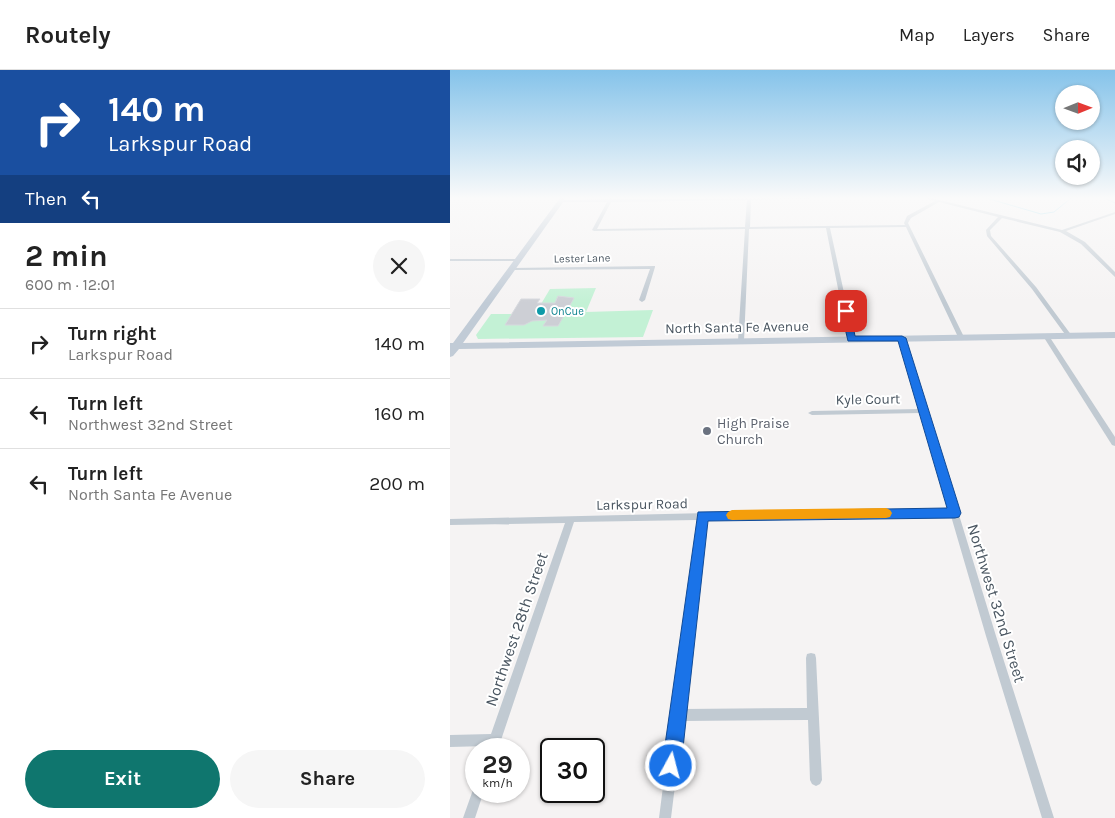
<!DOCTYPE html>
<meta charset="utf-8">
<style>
:root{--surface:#fff;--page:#f6f6f6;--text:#222;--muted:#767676;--line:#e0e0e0;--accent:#0f766e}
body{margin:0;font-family:Karla,sans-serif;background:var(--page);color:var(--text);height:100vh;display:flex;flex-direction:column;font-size:19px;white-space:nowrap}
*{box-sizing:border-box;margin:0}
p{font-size:16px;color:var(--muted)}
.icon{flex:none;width:28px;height:28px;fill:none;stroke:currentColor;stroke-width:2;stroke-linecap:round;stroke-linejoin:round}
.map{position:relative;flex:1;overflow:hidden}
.side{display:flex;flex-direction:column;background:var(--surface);width:450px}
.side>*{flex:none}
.hud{background:#1a4fa0;color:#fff;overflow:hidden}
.needle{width:32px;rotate:89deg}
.buttons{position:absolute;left:605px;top:15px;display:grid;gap:10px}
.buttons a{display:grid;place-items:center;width:45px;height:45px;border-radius:50%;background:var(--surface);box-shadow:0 1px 4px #0004;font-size:25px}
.speed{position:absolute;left:15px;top:668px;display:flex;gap:10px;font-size:25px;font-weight:700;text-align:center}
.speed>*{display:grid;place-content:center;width:65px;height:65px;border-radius:50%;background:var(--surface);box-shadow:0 1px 4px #0004;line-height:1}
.speed small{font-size:12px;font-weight:400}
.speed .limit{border:2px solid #111;border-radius:8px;background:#fff;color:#111}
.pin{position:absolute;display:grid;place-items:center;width:42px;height:42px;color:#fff;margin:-21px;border-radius:10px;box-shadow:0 2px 8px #0006}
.me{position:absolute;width:55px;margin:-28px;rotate:7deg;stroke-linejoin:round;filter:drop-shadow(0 0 4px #0008)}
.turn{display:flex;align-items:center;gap:18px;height:105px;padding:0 25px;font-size:22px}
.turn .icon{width:65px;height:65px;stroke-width:2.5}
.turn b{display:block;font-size:35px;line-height:42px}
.then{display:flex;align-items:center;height:48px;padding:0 25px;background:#0003;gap:10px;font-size:19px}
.round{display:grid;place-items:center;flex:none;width:52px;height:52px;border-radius:26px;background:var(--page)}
.overview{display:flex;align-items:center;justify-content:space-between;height:85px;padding:0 25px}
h1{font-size:30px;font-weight:700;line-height:38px}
.primary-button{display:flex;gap:10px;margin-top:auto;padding:10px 25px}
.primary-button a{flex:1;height:58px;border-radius:30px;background:var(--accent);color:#fff;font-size:20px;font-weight:700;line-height:58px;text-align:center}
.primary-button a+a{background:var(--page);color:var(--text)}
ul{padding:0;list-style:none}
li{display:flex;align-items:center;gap:15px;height:70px;padding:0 25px;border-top:1px solid var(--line)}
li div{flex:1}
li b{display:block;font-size:19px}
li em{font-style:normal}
header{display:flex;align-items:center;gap:30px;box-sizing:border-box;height:70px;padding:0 25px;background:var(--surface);border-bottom:1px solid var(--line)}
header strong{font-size:24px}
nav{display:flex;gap:28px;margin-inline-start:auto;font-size:18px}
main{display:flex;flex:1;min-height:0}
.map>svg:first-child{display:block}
.green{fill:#c3f1d5}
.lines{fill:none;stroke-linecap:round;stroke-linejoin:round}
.stream{stroke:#90daee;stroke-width:1}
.building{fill:#cdcfd5;stroke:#d7d9de}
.street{fill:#c1cad2;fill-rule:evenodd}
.secondary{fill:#c1cbd6;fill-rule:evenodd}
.route{fill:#1a73e8;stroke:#114b97}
.slow{fill:#f59e0b}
.culture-dot{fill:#0f9aa8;stroke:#fff;stroke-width:2}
.worship-dot{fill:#6b7280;stroke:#fff;stroke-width:2}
.labels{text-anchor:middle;stroke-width:4;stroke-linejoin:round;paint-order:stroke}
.far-street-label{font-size:11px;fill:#4a5661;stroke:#fff}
.far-culture-label{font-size:11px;fill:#0d838f;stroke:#fff;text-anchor:start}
.street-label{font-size:14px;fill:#4a5661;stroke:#fff}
.worship-label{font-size:14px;fill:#5b616d;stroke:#fff;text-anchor:start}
.near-street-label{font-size:16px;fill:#4a5661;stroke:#fff}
</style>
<header>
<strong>Routely</strong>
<nav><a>Map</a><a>Layers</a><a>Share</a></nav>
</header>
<main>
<section class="side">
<div class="hud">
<div class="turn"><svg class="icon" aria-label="right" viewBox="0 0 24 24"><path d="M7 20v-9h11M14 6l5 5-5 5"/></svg><div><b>140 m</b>Larkspur Road</div></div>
<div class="then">Then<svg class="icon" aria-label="left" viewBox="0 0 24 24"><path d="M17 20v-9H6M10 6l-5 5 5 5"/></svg></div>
</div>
<div class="overview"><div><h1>2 min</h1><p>600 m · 12:01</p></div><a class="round"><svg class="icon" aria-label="close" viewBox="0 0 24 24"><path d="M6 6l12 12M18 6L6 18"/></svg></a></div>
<ul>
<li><svg class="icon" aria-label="right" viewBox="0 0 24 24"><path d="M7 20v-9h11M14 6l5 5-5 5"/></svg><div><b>Turn right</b><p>Larkspur Road</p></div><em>140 m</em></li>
<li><svg class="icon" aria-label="left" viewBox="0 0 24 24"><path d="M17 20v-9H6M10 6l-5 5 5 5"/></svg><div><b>Turn left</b><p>Northwest 32nd Street</p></div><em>160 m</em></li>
<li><svg class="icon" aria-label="left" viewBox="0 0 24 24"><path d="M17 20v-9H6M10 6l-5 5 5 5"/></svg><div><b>Turn left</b><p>North Santa Fe Avenue</p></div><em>200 m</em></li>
</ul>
<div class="primary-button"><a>Exit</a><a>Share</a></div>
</section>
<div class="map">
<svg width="665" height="748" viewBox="0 0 665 748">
<rect width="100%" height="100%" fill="#f5f3f3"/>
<polygon class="green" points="146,218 136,242 203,240 193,267 28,269 26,265 41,244 85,244 100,219"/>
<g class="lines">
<g class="stream">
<polyline points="536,128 591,144 604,142 621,128"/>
<polyline points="654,128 665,133"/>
</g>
</g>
<polygon class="building" points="108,226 124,228 108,256 93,256 97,250 82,251 74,255 55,255 71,229 90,229 87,233 105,233"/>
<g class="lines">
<g class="street">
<path d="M159,128H163L162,129L360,128L358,129L301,130L300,157L455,155L454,153L457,146L485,131L474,128H481L612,160L665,142V144L616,161L635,172L665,202V207L631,174L610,162L552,148L540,160L541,166L586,217L622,266L619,268L617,267L582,219L537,166L536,160L548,147L489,132L461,148L458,153L514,267L511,269L508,267L456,157L380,158L404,269L401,271L398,269L376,158L299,159L294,271L291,273L288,271L295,159L144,161L142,160L157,132H111L109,131L111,130L158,129ZM297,130L295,157L147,159L161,132Z"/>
<polygon points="0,189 69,189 71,190 69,191 0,191"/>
<polygon points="205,196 205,197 195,230 192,232 189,230 200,199 62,200 60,199 62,198"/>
<polygon points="596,264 599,266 665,367 665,376 662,375 593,266"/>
<polygon points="452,266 455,268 546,566 604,748 592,748 536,566 501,446 256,449 234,639 357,638 356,588 357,584 361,583 365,584 366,588 372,710 370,714 366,716 362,714 360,710 358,650 233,651 221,748 209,748 247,450 124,452 48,679 36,679 37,676 0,677 0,665 41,664 115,453 0,455 0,449 299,442 499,440 471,343 362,345 358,343 362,341 470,339 449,268"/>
<polygon points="26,715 26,721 34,721 25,748 13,748 24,717"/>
</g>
<polygon class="secondary" points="110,128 116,128 13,273 665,262 665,268 9,279 3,286 0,287 0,273 3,273"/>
</g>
<linearGradient id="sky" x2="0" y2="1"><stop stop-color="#85c3ea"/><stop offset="0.55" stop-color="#fafafa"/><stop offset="1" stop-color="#fafafa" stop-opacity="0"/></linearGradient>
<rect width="665" height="233" fill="url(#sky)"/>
<polygon class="route" points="396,238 400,241 405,266 452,266 456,268 511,443 509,447 505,448 258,451 231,696 228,702 221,705 215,702 212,696 248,442 497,438 448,271 398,271 391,241"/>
<polygon class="slow" points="436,438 440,440 442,443 440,447 436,448 282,450 278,449 276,445 278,442 282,440"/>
<circle class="culture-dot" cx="91" cy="241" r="5"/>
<circle class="worship-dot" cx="257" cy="361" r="5"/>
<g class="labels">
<g class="far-street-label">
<text transform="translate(132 188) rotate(-1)" y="4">Lester Lane</text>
</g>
<g class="far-culture-label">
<text x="101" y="245">OnCue</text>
</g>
<g class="street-label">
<text transform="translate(287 257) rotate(-1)" y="5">North Santa Fe Avenue</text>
<text transform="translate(418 329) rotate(-1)" y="5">Kyle Court</text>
<text transform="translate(192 434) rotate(-1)" y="5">Larkspur Road</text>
</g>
<g class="worship-label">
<text x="267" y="358">High Praise<tspan x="267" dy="16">Church</tspan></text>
</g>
<g class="near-street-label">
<text transform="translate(547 533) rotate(73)" y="6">Northwest 32nd Street</text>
<text transform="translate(66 559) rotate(-71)" y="6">Northwest 28th Street</text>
</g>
</g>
</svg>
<div class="buttons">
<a><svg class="needle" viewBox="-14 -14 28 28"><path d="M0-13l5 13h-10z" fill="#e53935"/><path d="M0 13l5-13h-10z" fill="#767676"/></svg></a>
<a><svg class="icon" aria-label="sound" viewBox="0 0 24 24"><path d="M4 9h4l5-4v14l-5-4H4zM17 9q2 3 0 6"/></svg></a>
</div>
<div class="speed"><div>29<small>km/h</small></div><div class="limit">30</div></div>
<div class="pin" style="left:396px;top:241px;background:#d93025"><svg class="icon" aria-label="arrive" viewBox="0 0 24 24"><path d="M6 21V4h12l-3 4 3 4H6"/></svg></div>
<svg class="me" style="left:221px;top:696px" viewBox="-20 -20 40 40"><circle r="17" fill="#1a73e8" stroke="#fff" stroke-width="3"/><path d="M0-11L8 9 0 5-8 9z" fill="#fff"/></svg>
</div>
</main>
